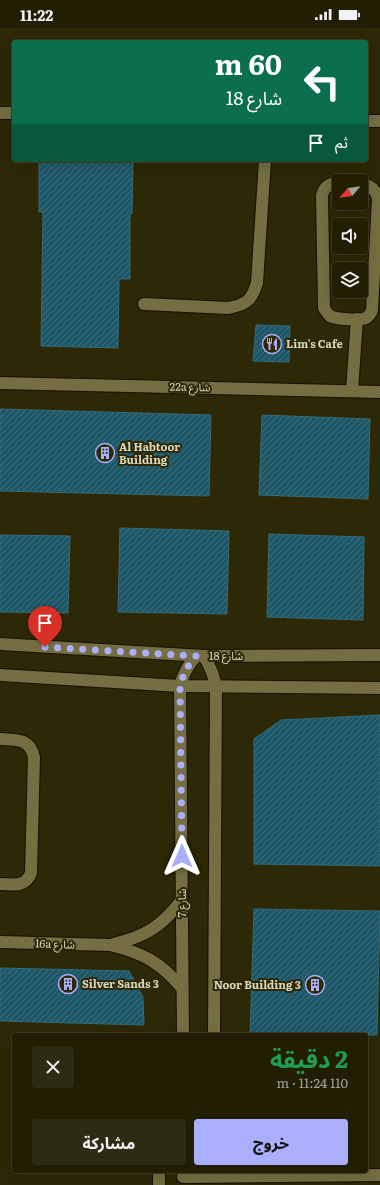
<!DOCTYPE html>
<html lang="ar">
<meta charset="utf-8">
<style>
:root{--surface:#221e04;--page:#2e2b13;--text:#f1f3f6;--muted:#a2a29a;--line:#3f3c26;--accent:#abaffb}
body{margin:0;font-family:Literata,"Noto Sans Arabic",serif;background:var(--page);color:var(--text);direction:rtl;height:100vh;display:flex;flex-direction:column;font-size:15px;white-space:nowrap}
*{box-sizing:border-box;margin:0}
p{font-size:13px;color:var(--muted)}
.icon{flex:none;width:22px;height:22px;fill:none;stroke:currentColor;stroke-width:2;stroke-linecap:round;stroke-linejoin:round}
.map{position:relative;flex:1;overflow:hidden;direction:ltr}
.drawer{position:absolute;left:12px;top:1005px;width:356px;height:140px;display:flex;flex-direction:column;background:var(--surface);border-radius:4px;box-shadow:0 4px 16px #0002,0 0 0 1px var(--line);direction:rtl}
.drawer>*{flex:none}
.guide{position:absolute;left:12px;top:12px;width:356px;height:122px;border-radius:4px;box-shadow:0 4px 16px #0002,0 0 0 1px var(--line);direction:rtl;background:#0b6e4f;color:#fff;overflow:hidden}
.needle{width:26px;rotate:242deg}
.controls{position:absolute;left:332px;top:146px;display:grid;gap:8px}
.controls a{display:grid;place-items:center;width:36px;height:36px;border-radius:4px;background:var(--surface);box-shadow:0 4px 16px #0002,0 0 0 1px var(--line);font-size:20px}
.pin{position:absolute;display:grid;place-items:center;width:34px;height:34px;color:#fff;margin:-41px -17px;border-radius:50% 50% 50% 0;rotate:-45deg;box-shadow:0 0 4px #0007}
.pin .icon{rotate:45deg}
.me{position:absolute;width:44px;margin:-22px;rotate:0deg;stroke-linejoin:round;filter:drop-shadow(0 0 3px #0008)}
.turn{display:flex;align-items:center;gap:14px;height:84px;padding:0 20px;font-size:18px}
.turn .icon{width:52px;height:52px;stroke-width:2.5}
.turn b{display:block;font-size:28px;line-height:34px}
.then{display:flex;align-items:center;height:38px;padding:0 20px;background:#0003;gap:8px;font-size:15px}
.round{display:grid;place-items:center;flex:none;width:42px;height:42px;border-radius:4px;background:var(--page)}
.headline{display:flex;align-items:center;justify-content:space-between;height:68px;padding:0 20px}
h1{font-size:24px;font-weight:700;line-height:30px;color:#1e9e55}
.cta{display:flex;gap:8px;margin-top:auto;padding:8px 20px}
.cta a{flex:1;height:46px;border-radius:4px;background:var(--accent);color:#111;font-size:16px;font-weight:700;line-height:46px;text-align:center}
.cta a+a{background:var(--page);color:var(--text)}
.status{display:flex;justify-content:space-between;align-items:center;height:28px;padding:0 20px;background:var(--surface);direction:ltr}
.status svg{height:11px;fill:currentColor}
.map>svg:first-child{display:block}
.building{fill:url(#building-hatch);stroke:#346b7c}
.lines{fill:none;stroke-linecap:round;stroke-linejoin:round}
.minor-casing{stroke:#141000;stroke-width:14}
.minor{stroke:#756e42;stroke-width:12}
.route{stroke:#abaffb;stroke-width:7;stroke-dasharray:0 12.6}
.labels{text-anchor:middle;stroke-width:4;stroke-linejoin:round;paint-order:stroke}
.poi-label{font-size:11px;font-weight:bold;fill:#dbd8c0;stroke:#2d2805;text-anchor:start}
.street-label{font-size:11px;fill:#dbd8c0;stroke:#2d2805}
</style>
<div class="status"><b>11:22</b><svg viewBox="0 0 49 12"><path d="M0 12V9h3v3zM5 12V6h3v6zM10 12V3h3v9zM15 12V0h3v12zM26 1h20v11H26zM47 4h2v5h-2z"/></svg></div>
<div class="map">
<svg width="380" height="1157" viewBox="0 0 380 1157">
<defs>
<pattern id="building-hatch" width="6" height="6" patternUnits="userSpaceOnUse"><rect width="6" height="6" fill="#1e5767"/><path d="M-1 1l2-2M0 6l6-6M5 7l2-2" fill="none" stroke="#3e6e7b"/></pattern>
</defs>
<rect width="100%" height="100%" fill="#2d2805"/>
<g class="building">
<polygon points="39,132 133,132 132,186 130,186 130,251 119,251 118,320 41,318 43,184 39,184"/>
<polygon points="256,297 290,298 289,334 253,333"/>
<polygon points="0,381 211,387 209,468 0,463"/>
<polygon points="262,387 370,391 368,471 259,467"/>
<polygon points="120,500 229,503 227,586 118,584"/>
<polygon points="269,506 364,509 363,592 267,589"/>
<polygon points="0,507 70,508 68,585 0,584"/>
<polygon points="380,687 380,838 254,836 254,711 281,692"/>
<polygon points="254,881 380,883 377,1007 250,1007"/>
<polygon points="0,940 129,943 143,969 144,997 0,993"/>
</g>
<g class="lines">
<defs>
<g id="minor">
<polyline points="0,85 14,85"/>
<polyline points="366,93 380,93"/>
<path d="M339,155C330,155 324,158 322,168L324,280C326,283 328,286 330,288C335,291 362,293 366,290C369,288 371,285 372,282L378,171C376,161 370,157 361,156"/>
<path d="M144,276L228,280C246,277 252,272 257,255L265,132"/>
<polyline points="0,355 380,364"/>
<polyline points="352,363 357,291"/>
<polyline points="0,616 204,628 380,627"/>
<path d="M204,628C210,638 214,647 216,659L214,1007"/>
<polyline points="0,647 180,658 380,660"/>
<path d="M0,711C16,712 31,710 34,730L31,845C25,860 13,856 0,856"/>
<path d="M0,914L110,917C143,925 160,934 182,960"/>
<path d="M113,916C145,909 162,898 182,872"/>
<path d="M183,1007L180,658C183,646 188,637 196,628"/>
<polyline points="183,1149 380,1147"/>
<polyline points="159,1157 159,1143"/>
</g>
</defs>
<use href="#minor" class="minor-casing"/>
<use href="#minor" class="minor"/>
</g>
<g class="lines">
<path class="route" d="M45,619L196,628C188,637 183,646 180,658L182,828"/>
</g>
<defs>
<symbol id="restaurant-ring" viewBox="-11 -11 22 22"><circle r="9.5" fill="#2d2805" stroke="#abaffb" stroke-width="1.5"/><path d="M-5-6h1v4h1v-4h1v4h1v-4h1v5L-1.5 .5V6h-2V.5L-5-1ZM5-6V6H3V1.5H1.5Q1.5-4 5-6Z" fill="#abaffb"/></symbol>
<symbol id="building-ring" viewBox="-11 -11 22 22"><circle r="9.5" fill="#2d2805" stroke="#abaffb" stroke-width="1.5"/><path d="M-4-6H4V6H1V3H-1V6H-4ZM-2.5-4.3h1.7v1.8h-1.7ZM.8-4.3h1.7v1.8H.8ZM-2.5-1h1.7V.8h-1.7ZM.8-1h1.7V.8H.8Z" fill="#abaffb"/></symbol>
</defs>
<g fill-rule="evenodd">
<use href="#restaurant-ring" x="261" y="305" width="22" height="22"/>
<use href="#building-ring" x="94" y="414" width="22" height="22"/>
<use href="#building-ring" x="57" y="945" width="22" height="22"/>
<use href="#building-ring" x="304" y="946" width="22" height="22"/>
</g>
<g class="labels">
<g class="poi-label">
<text x="286" y="320">Lim's Cafe</text>
<text x="119" y="423">Al Habtoor<tspan x="119" dy="13">Building</tspan></text>
<text x="82" y="960">Silver Sands 3</text>
<text x="301" y="961" text-anchor="end">Noor Building 3</text>
</g>
<g class="street-label">
<text transform="translate(190 359) rotate(1)" y="4">22a شارع</text>
<text x="226" y="632">شارع 18</text>
<text transform="translate(182 875) rotate(-90)" y="4">شارع 7</text>
<text transform="translate(55 916) rotate(2)" y="4">16a شارع</text>
</g>
</g>
</svg>
<div class="controls">
<a><svg class="needle" viewBox="-14 -14 28 28"><path d="M0-13l5 13h-10z" fill="#e53935"/><path d="M0 13l5-13h-10z" fill="#a2a29a"/></svg></a>
<a><svg class="icon" aria-label="sound" viewBox="0 0 24 24"><path d="M4 9h4l5-4v14l-5-4H4zM17 9q2 3 0 6"/></svg></a>
<a><svg class="icon" aria-label="layers" viewBox="0 0 24 24"><path d="M12 4l9 5-9 5-9-5zM3 14l9 5 9-5"/></svg></a>
</div>
<div class="pin" style="left:45px;top:619px;background:#d93025"><svg class="icon" aria-label="arrive" viewBox="0 0 24 24"><path d="M6 21V4h12l-3 4 3 4H6"/></svg></div>
<svg class="me" style="left:182px;top:828px" viewBox="-20 -20 40 40"><path d="M0-17L14 15 0 8-14 15z" fill="#abaffb" stroke="#fff" stroke-width="4"/></svg>
<div class="guide">
<div class="turn"><svg class="icon" aria-label="left" viewBox="0 0 24 24"><path d="M17 20v-9H6M10 6l-5 5 5 5"/></svg><div><b>60 m</b>شارع 18</div></div>
<div class="then">ثم<svg class="icon" aria-label="arrive" viewBox="0 0 24 24"><path d="M6 21V4h12l-3 4 3 4H6"/></svg></div>
</div>
<section class="drawer">
<div class="headline"><div><h1>2 دقيقة</h1><p>110 m · 11:24</p></div><a class="round"><svg class="icon" aria-label="close" viewBox="0 0 24 24"><path d="M6 6l12 12M18 6L6 18"/></svg></a></div>
<div class="cta"><a>خروج</a><a>مشاركة</a></div>
</section>
</div>
